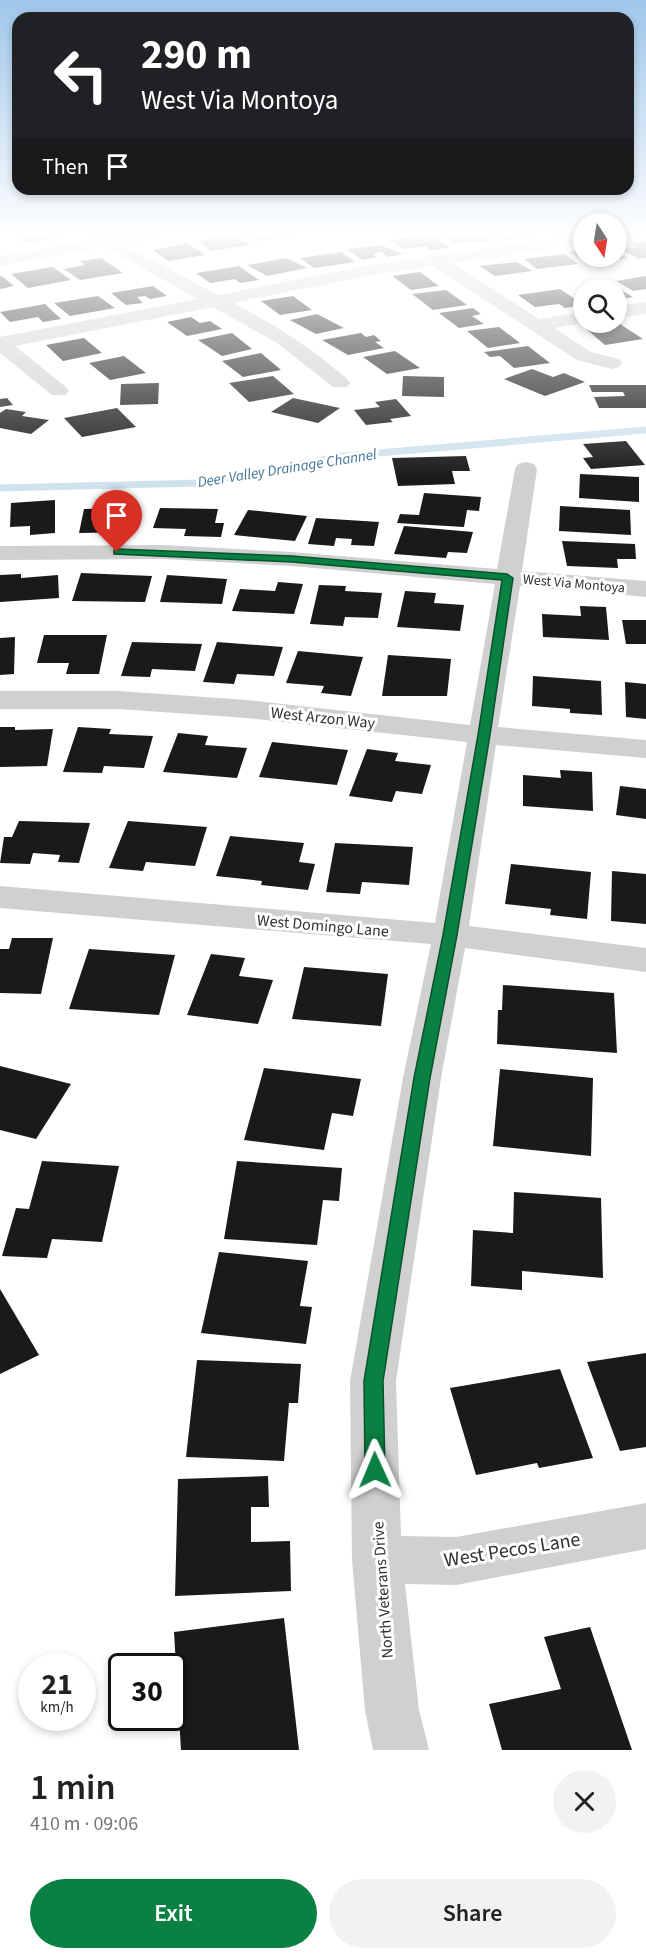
<!DOCTYPE html>
<meta charset="utf-8">
<style>
:root{--surface:#fff;--page:#f2f2f2;--text:#222;--muted:#767676;--accent:#0b8043}
body{margin:0;font-family:"Source Sans 3",sans-serif;background:var(--page);color:var(--text);height:100vh;display:flex;flex-direction:column;font-size:22px;white-space:nowrap}
*{box-sizing:border-box;margin:0}
p{font-size:20px;color:var(--muted)}
.icon{flex:none;width:33px;height:33px;fill:none;stroke:currentColor;stroke-width:2;stroke-linecap:round;stroke-linejoin:round}
.map{position:relative;height:1750px;overflow:hidden}
.sheet{display:flex;flex-direction:column;background:var(--surface);flex:1}
.sheet>*{flex:none}
.top-card{position:absolute;left:12px;top:12px;width:622px;height:183px;border-radius:18px;box-shadow:0 3px 9px #0003;background:#202124;color:#fff;overflow:hidden}
.needle{width:39px;rotate:168deg}
.controls{position:absolute;left:573px;top:213px;display:grid;gap:12px}
.controls a{display:grid;place-items:center;width:54px;height:54px;border-radius:50%;background:var(--surface);box-shadow:0 3px 9px #0003;font-size:30px}
.speed{position:absolute;left:18px;top:1653px;display:flex;gap:12px;font-size:30px;font-weight:700;text-align:center}
.speed>*{display:grid;place-content:center;width:78px;height:78px;border-radius:50%;background:var(--surface);box-shadow:0 3px 9px #0003;line-height:1}
.speed small{font-size:15px;font-weight:400}
.speed .limit{border:3px solid #111;border-radius:9px;background:#fff;color:#111}
.pin{position:absolute;display:grid;place-items:center;width:51px;height:51px;color:#fff;margin:-62px -26px;border-radius:50% 50% 50% 0;rotate:-45deg;box-shadow:0 0 6px #0007}
.pin .icon{rotate:45deg}
.me{position:absolute;width:66px;margin:-33px;rotate:359deg;stroke-linejoin:round;filter:drop-shadow(0 0 4px #0008)}
.turn{display:flex;align-items:center;gap:21px;height:126px;padding:0 30px;font-size:27px}
.turn .icon{width:78px;height:78px;stroke-width:2.5}
.turn b{display:block;font-size:42px;line-height:51px}
.then{display:flex;align-items:center;height:57px;padding:0 30px;background:#0003;gap:12px;font-size:22px}
.round{display:grid;place-items:center;flex:none;width:63px;height:63px;border-radius:32px;background:var(--page)}
.head{display:flex;align-items:center;justify-content:space-between;height:102px;padding:0 30px}
h1{font-size:36px;font-weight:600;line-height:45px}
.primary-button{display:flex;gap:12px;margin-top:auto;padding:12px 30px}
.primary-button a{flex:1;height:69px;border-radius:36px;background:var(--accent);color:#fff;font-size:24px;font-weight:600;line-height:69px;text-align:center}
.primary-button a+a{background:var(--page);color:var(--text)}
.map>svg:first-child{display:block}
.lines{fill:none;stroke-linecap:round;stroke-linejoin:round}
.stream{stroke:#cfe2ee;stroke-width:7}
.building{fill:#1a1a1a}
.minor{fill:#d0d0d0;fill-rule:evenodd}
.route{fill:#0b8043;stroke:#07532c;stroke-width:1.5}
.labels{text-anchor:middle;stroke-width:6;stroke-linejoin:round;paint-order:stroke}
.far-street-label{font-size:14px;fill:#333;stroke:#fff}
.far-water-label{font-size:15px;font-style:italic;fill:#3f7597;stroke:#fff}
.street-label{font-size:16px;fill:#333;stroke:#fff}
.near-street-label{font-size:20px;fill:#333;stroke:#fff}
</style>
<div class="map">
<svg width="646" height="1750" viewBox="0 0 646 1750">
<rect width="100%" height="100%" fill="#fff"/>
<g class="lines">
<polyline class="stream" points="0,488 200,483 343,456 646,430"/>
</g>
<g class="building">
<polygon points="39,233 60,233 65,236 24,243 19,239 42,235"/>
<polygon points="246,233 297,233 301,235 257,241"/>
<polygon points="469,233 481,233 494,241 455,243 444,236"/>
<polygon points="491,233 539,233 542,235 502,240"/>
<polygon points="235,234 250,245 211,251 199,241"/>
<polygon points="432,235 450,248 431,250 425,246 403,249 391,240"/>
<polygon points="646,241 646,258 638,259 620,249 637,247 630,243"/>
<polygon points="187,243 205,255 168,261 153,250"/>
<polygon points="380,245 403,254 387,257 381,252 372,254 377,257 362,260 347,249"/>
<polygon points="584,250 584,256 616,256 616,252 627,258 587,263 569,252"/>
<polygon points="341,252 355,262 314,268 300,258"/>
<polygon points="565,254 578,264 537,269 524,259"/>
<polygon points="101,258 123,273 80,280 64,269 85,265 80,261"/>
<polygon points="286,258 307,268 267,276 247,265"/>
<polygon points="517,262 532,271 495,276 479,266"/>
<polygon points="239,266 259,280 240,283 235,279 210,283 196,273"/>
<polygon points="53,267 71,280 28,288 11,274"/>
<polygon points="420,272 439,286 411,290 392,276"/>
<polygon points="0,276 2,276 14,286 0,289"/>
<polygon points="646,276 646,289 633,291 616,281"/>
<polygon points="612,285 633,297 616,300 616,290 588,290"/>
<polygon points="153,286 167,296 150,299 145,296 137,297 143,303 126,305 111,293"/>
<polygon points="560,289 584,305 565,308 559,304 535,307 518,295"/>
<polygon points="446,290 467,305 433,310 412,294"/>
<polygon points="98,296 115,308 70,316 54,303"/>
<polygon points="293,296 312,310 280,315 261,301"/>
<polygon points="45,304 61,319 43,322 38,317 10,322 0,312"/>
<polygon points="473,308 481,314 472,316 484,324 459,328 439,313"/>
<polygon points="317,314 344,328 316,334 290,320"/>
<polygon points="191,317 200,323 210,321 222,329 187,336 167,322"/>
<polygon points="620,324 643,339 605,345 585,328"/>
<polygon points="499,327 520,343 488,348 467,331"/>
<polygon points="232,333 252,349 222,356 198,340"/>
<polygon points="361,333 366,337 374,335 381,341 375,342 384,348 348,355 322,340"/>
<polygon points="84,338 102,353 63,361 46,345"/>
<polygon points="528,346 550,363 514,368 500,356 490,357 484,352"/>
<polygon points="395,351 420,368 387,374 363,357"/>
<polygon points="261,353 281,370 243,377 222,361"/>
<polygon points="124,356 146,373 110,380 89,363"/>
<polygon points="532,369 553,377 564,373 585,382 545,396 504,379"/>
<polygon points="273,376 294,394 249,402 229,383"/>
<polygon points="403,376 444,377 444,397 402,396"/>
<polygon points="159,383 158,404 120,405 121,384"/>
<polygon points="589,385 646,385 646,408 599,408 594,397 625,396 623,392 592,392"/>
<polygon points="7,398 13,405 0,407 0,399"/>
<polygon points="293,398 340,408 318,423 271,412"/>
<polygon points="396,399 411,416 390,419 393,422 366,425 354,410 380,407 375,402"/>
<polygon points="117,408 136,427 82,437 64,418"/>
<polygon points="6,409 26,412 22,416 49,420 31,434 0,428 0,413"/>
<polygon points="626,441 645,465 591,469 583,458 593,457 583,444"/>
<polygon points="466,456 470,471 452,471 455,484 398,486 392,458"/>
<polygon points="580,474 639,477 639,502 579,498"/>
<polygon points="424,493 481,497 479,511 467,510 464,527 397,523 400,514 419,515"/>
<polygon points="55,500 55,533 30,535 30,526 10,527 11,503"/>
<polygon points="560,506 630,510 631,535 559,531"/>
<polygon points="138,508 135,532 79,533 84,509"/>
<polygon points="160,508 218,509 215,523 224,523 221,537 184,536 186,529 153,528"/>
<polygon points="248,510 307,516 295,541 234,535"/>
<polygon points="316,518 379,522 374,546 351,545 352,539 336,538 334,546 308,544"/>
<polygon points="404,526 473,532 467,553 448,552 446,558 394,554"/>
<polygon points="562,541 635,544 636,559 617,559 618,568 567,566"/>
<polygon points="81,573 152,576 145,602 72,601"/>
<polygon points="21,574 21,578 58,575 59,598 0,602 0,575"/>
<polygon points="167,575 227,579 222,604 160,602"/>
<polygon points="278,582 303,584 294,614 232,611 240,589 275,591"/>
<polygon points="319,585 346,586 345,591 382,593 378,618 345,617 343,626 310,624"/>
<polygon points="405,591 436,593 434,603 464,605 460,631 397,627"/>
<polygon points="580,606 606,607 609,640 543,637 542,614 581,616"/>
<polygon points="622,620 646,620 646,644 626,644"/>
<polygon points="44,635 107,635 99,674 66,674 69,663 37,663"/>
<polygon points="15,637 14,674 0,675 0,638"/>
<polygon points="132,642 202,644 195,671 152,669 150,677 121,676"/>
<polygon points="217,642 283,647 274,676 237,674 234,684 203,682"/>
<polygon points="298,651 363,657 351,696 321,693 324,686 286,683"/>
<polygon points="388,655 451,659 447,696 382,696"/>
<polygon points="533,676 601,681 602,715 570,713 570,709 532,706"/>
<polygon points="625,682 646,684 646,719 626,717"/>
<polygon points="0,727 15,727 15,730 53,729 47,766 0,767"/>
<polygon points="78,727 111,729 109,734 153,736 144,768 104,766 102,773 63,772"/>
<polygon points="178,733 208,736 205,745 247,748 237,778 163,772"/>
<polygon points="272,742 348,750 337,785 259,777"/>
<polygon points="367,749 398,753 395,761 431,765 422,794 396,791 392,802 349,796"/>
<polygon points="560,770 592,772 593,811 523,806 523,775 561,778"/>
<polygon points="620,786 646,789 646,819 616,815"/>
<polygon points="19,821 90,823 79,863 58,862 60,855 33,853 30,864 0,863 4,837 12,837"/>
<polygon points="128,821 207,827 195,866 146,862 143,871 109,868"/>
<polygon points="230,836 304,843 299,862 315,864 308,890 261,885 262,881 216,876"/>
<polygon points="335,843 413,847 409,885 362,882 360,894 326,892"/>
<polygon points="511,864 591,872 587,919 550,915 551,909 505,904"/>
<polygon points="612,871 646,874 646,924 611,921"/>
<polygon points="12,938 53,938 41,994 0,993 0,949 9,949"/>
<polygon points="89,949 175,955 159,1015 69,1009"/>
<polygon points="211,954 245,958 239,976 273,980 258,1024 187,1015"/>
<polygon points="304,967 388,974 381,1026 292,1019"/>
<polygon points="503,985 614,993 617,1053 497,1044 498,1010 502,1010"/>
<polygon points="0,1066 71,1084 36,1139 0,1130"/>
<polygon points="264,1068 361,1079 353,1116 332,1113 324,1150 244,1140"/>
<polygon points="500,1069 593,1078 591,1156 493,1146"/>
<polygon points="42,1161 119,1166 102,1242 52,1239 47,1258 2,1256 16,1208 29,1209"/>
<polygon points="237,1161 342,1168 339,1201 323,1200 317,1245 224,1239"/>
<polygon points="514,1192 601,1198 603,1278 522,1271 522,1290 471,1286 473,1230 513,1233"/>
<polygon points="219,1252 308,1261 300,1306 312,1307 306,1344 201,1333"/>
<polygon points="0,1289 39,1355 0,1374"/>
<polygon points="646,1353 646,1447 620,1451 587,1362"/>
<polygon points="197,1360 301,1364 298,1403 289,1403 284,1461 186,1457"/>
<polygon points="560,1369 593,1458 539,1468 537,1463 476,1475 450,1388"/>
<polygon points="268,1476 269,1507 251,1507 251,1542 290,1541 291,1591 175,1596 178,1479"/>
<polygon points="284,1618 299,1750 181,1750 174,1632"/>
<polygon points="590,1627 632,1750 502,1750 489,1704 561,1689 544,1637"/>
</g>
<g class="lines">
<g class="minor">
<path d="M86,233H105L111,236L131,233H166L164,237L123,244L218,295L376,264L584,234V244L452,263L539,319L584,312V322H589L554,328L591,352L619,359L622,363L619,367L612,369L577,360L433,266L376,274L233,303C274,324 312,348 347,379L350,383L347,387H333L277,343L213,307L15,346L66,387L69,391L66,395H52L0,353V337L198,299L105,247L0,266V256L93,239Z"/>
<polygon points="616,233 636,233 634,237 616,239"/>
<polygon points="646,302 646,314 616,318 616,306"/>
<polygon points="526,462 534,464 537,469 522,571 646,581 646,597 520,586 498,727 646,740 646,758 496,745 469,926 646,948 646,972 465,948 441,1078 396,1381 401,1536 456,1537 646,1503 646,1549 456,1585 405,1584 419,1710 429,1750 373,1750 365,1710 352,1560 350,1381 403,1078 431,944 0,908 0,886 435,923 467,742 247,718 119,709 0,709 0,691 119,691 247,700 470,725 495,584 292,566 163,559 0,560 0,546 163,545 292,552 497,569 515,469 518,464"/>
</g>
</g>
<linearGradient id="sky" x2="0" y2="1"><stop stop-color="#9ec6ea"/><stop offset="0.49" stop-color="#fff"/><stop offset="1" stop-color="#fff" stop-opacity="0"/></linearGradient>
<rect width="646" height="478" fill="url(#sky)"/>
<polygon class="route" points="117,549 292,556 507,574 513,578 490,735 457,935 430,1078 383,1381 385,1470 383,1477 375,1479 368,1477 365,1470 364,1381 414,1078 443,935 478,735 502,580 292,562 114,554 114,550"/>
<g class="labels">
<g class="far-street-label">
<text transform="translate(574 583) rotate(5)" y="5">West Via Montoya</text>
</g>
<g class="far-water-label">
<text transform="translate(287 468) rotate(-9)" y="5">Deer Valley Drainage Channel</text>
</g>
<g class="street-label">
<text transform="translate(323 717) rotate(6)" y="6">West Arzon Way</text>
<text transform="translate(323 925) rotate(5)" y="6">West Domingo Lane</text>
<text transform="translate(382 1590) rotate(-94)" y="6">North Veterans Drive</text>
</g>
<g class="near-street-label">
<text transform="translate(512 1549) rotate(-9)" y="7">West Pecos Lane</text>
</g>
</g>
</svg>
<div class="controls">
<a><svg class="needle" viewBox="-14 -14 28 28"><path d="M0-13l5 13h-10z" fill="#e53935"/><path d="M0 13l5-13h-10z" fill="#767676"/></svg></a>
<a><svg class="icon" aria-label="search" viewBox="0 0 24 24"><circle cx="10" cy="10" r="6"/><path d="M15 15l6 6"/></svg></a>
</div>
<div class="speed"><div>21<small>km/h</small></div><div class="limit">30</div></div>
<div class="pin" style="left:117px;top:552px;background:#d93025"><svg class="icon" aria-label="arrive" viewBox="0 0 24 24"><path d="M6 21V4h12l-3 4 3 4H6"/></svg></div>
<svg class="me" style="left:375px;top:1470px" viewBox="-20 -20 40 40"><path d="M0-17L14 15 0 8-14 15z" fill="#0b8043" stroke="#fff" stroke-width="4"/></svg>
<div class="top-card">
<div class="turn"><svg class="icon" aria-label="left" viewBox="0 0 24 24"><path d="M17 20v-9H6M10 6l-5 5 5 5"/></svg><div><b>290 m</b>West Via Montoya</div></div>
<div class="then">Then<svg class="icon" aria-label="arrive" viewBox="0 0 24 24"><path d="M6 21V4h12l-3 4 3 4H6"/></svg></div>
</div>
</div>
<section class="sheet">
<div class="head"><div><h1>1 min</h1><p>410 m · 09:06</p></div><a class="round"><svg class="icon" aria-label="close" viewBox="0 0 24 24"><path d="M6 6l12 12M18 6L6 18"/></svg></a></div>
<div class="primary-button"><a>Exit</a><a>Share</a></div>
</section>
